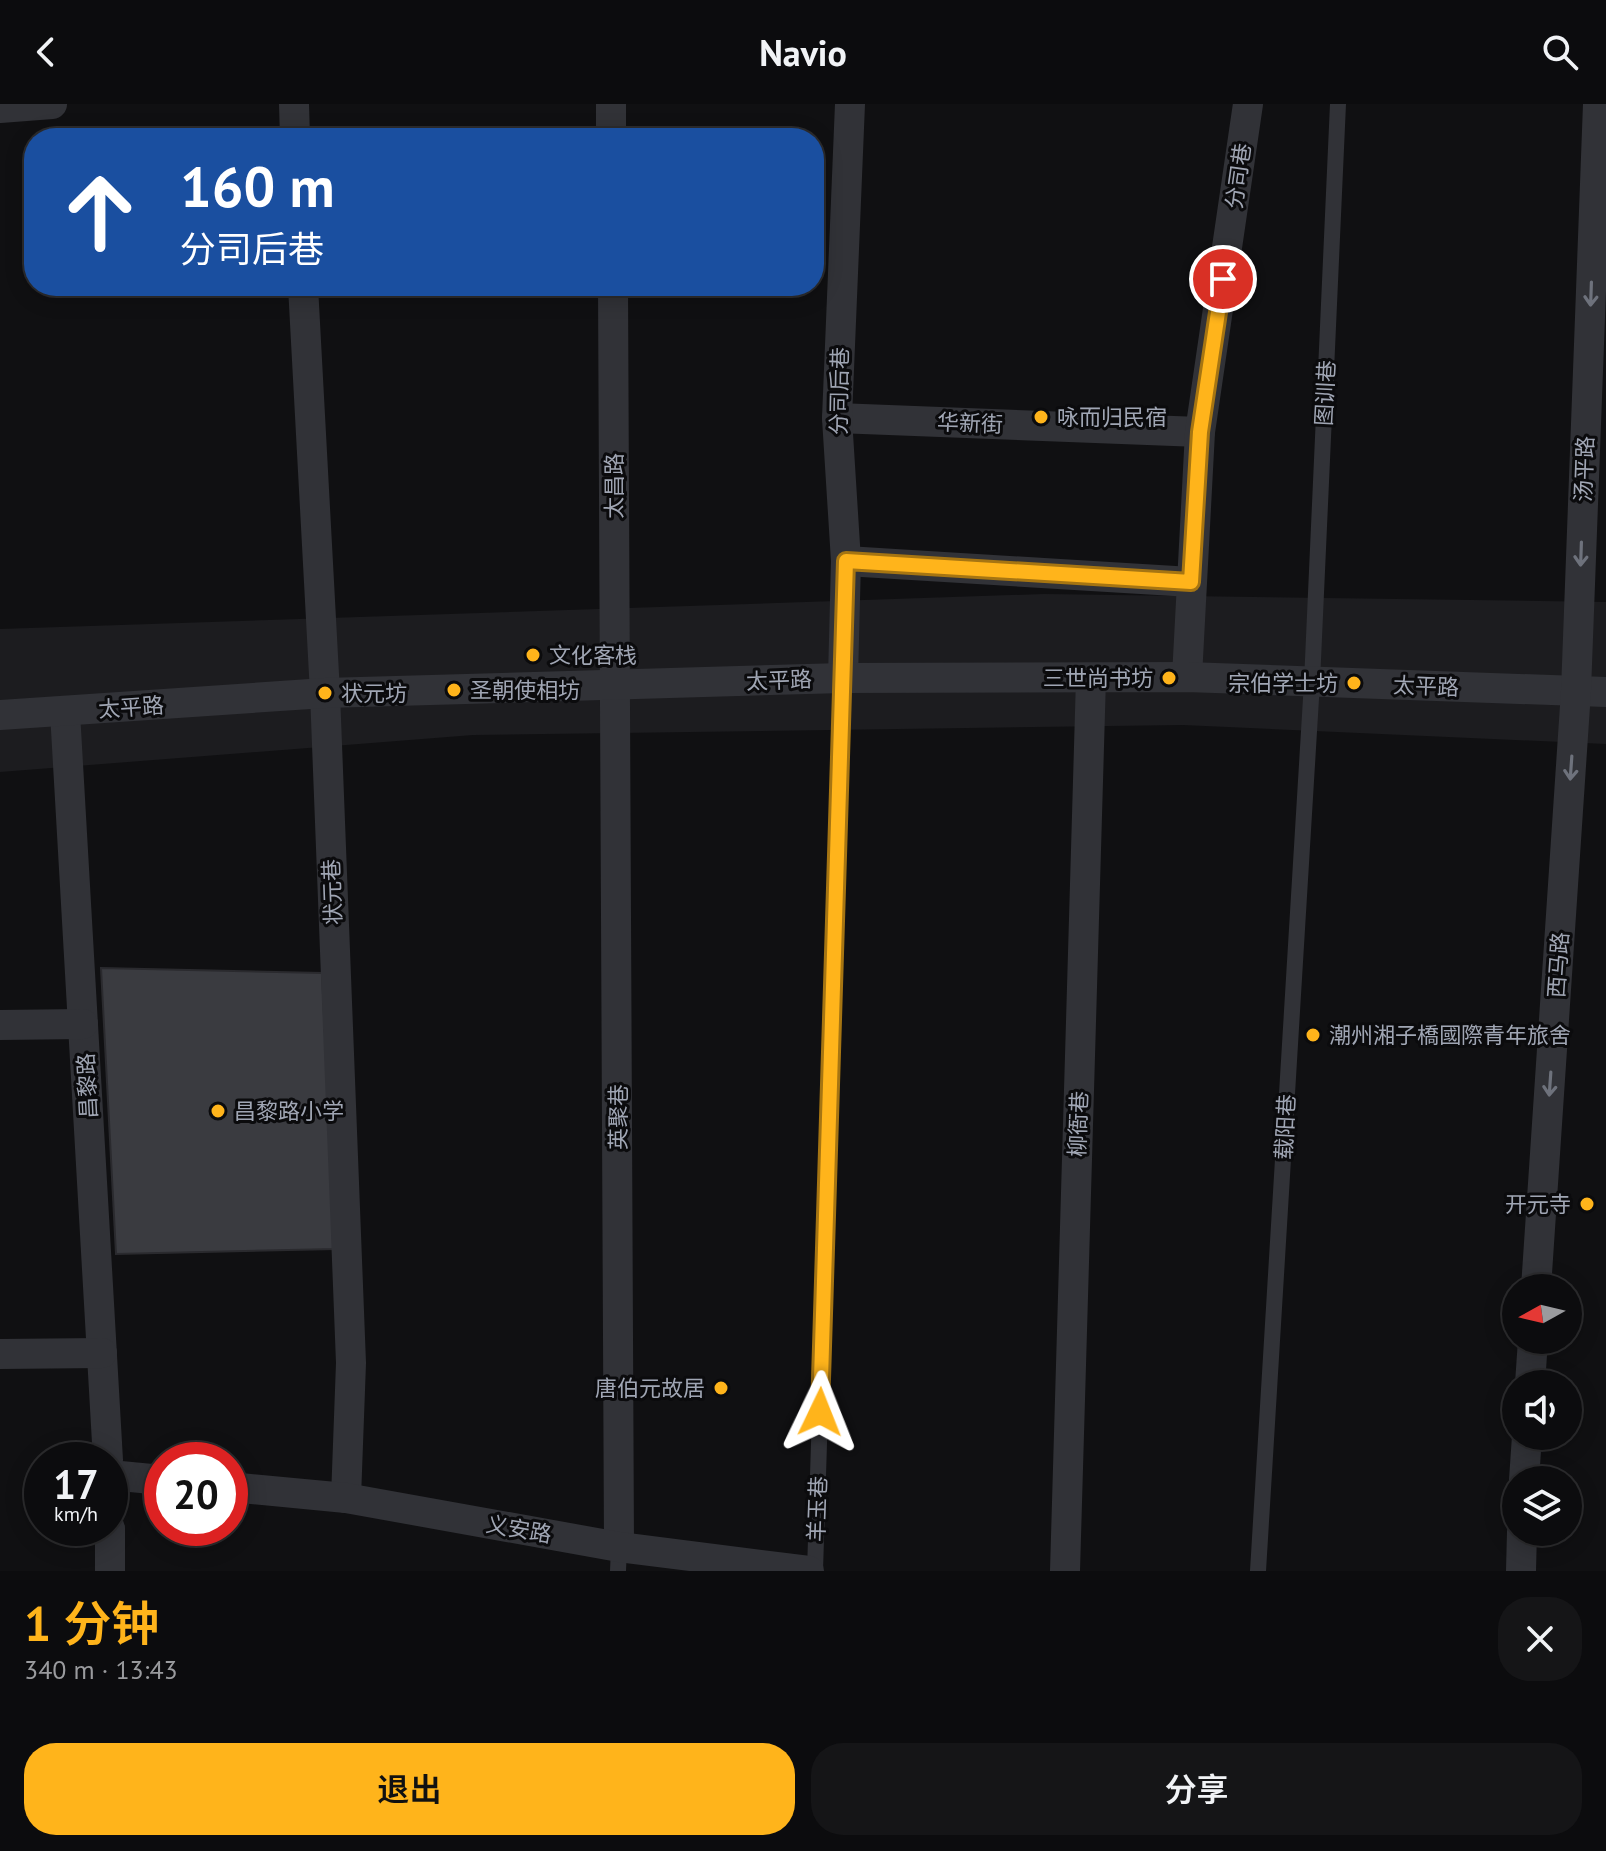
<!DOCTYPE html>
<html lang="zh">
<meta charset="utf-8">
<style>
:root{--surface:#0c0c0e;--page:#151517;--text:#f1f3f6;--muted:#9a9b9e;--line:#2c2c2e;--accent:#ffb41b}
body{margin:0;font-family:"PT Sans","Noto Sans SC",sans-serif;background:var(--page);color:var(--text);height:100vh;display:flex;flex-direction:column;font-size:30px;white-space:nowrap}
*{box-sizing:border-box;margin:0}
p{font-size:26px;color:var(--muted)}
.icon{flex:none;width:44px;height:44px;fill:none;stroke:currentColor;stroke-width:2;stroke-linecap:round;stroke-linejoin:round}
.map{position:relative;height:1467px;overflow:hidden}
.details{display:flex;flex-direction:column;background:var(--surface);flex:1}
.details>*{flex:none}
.banner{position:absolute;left:24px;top:24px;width:800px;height:168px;border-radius:32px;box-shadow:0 4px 20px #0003,0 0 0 2px var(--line);background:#1a4fa0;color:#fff;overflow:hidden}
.needle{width:52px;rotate:262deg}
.tools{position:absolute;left:1502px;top:1170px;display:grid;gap:16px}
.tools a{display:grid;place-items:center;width:80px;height:80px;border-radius:50%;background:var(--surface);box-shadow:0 4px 20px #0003,0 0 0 2px var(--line);font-size:40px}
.speed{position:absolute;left:24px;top:1338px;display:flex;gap:16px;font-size:40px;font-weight:700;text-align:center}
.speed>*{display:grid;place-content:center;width:104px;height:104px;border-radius:50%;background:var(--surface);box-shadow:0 4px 20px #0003,0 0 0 2px var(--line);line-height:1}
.speed small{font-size:20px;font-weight:400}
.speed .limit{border:12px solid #d22;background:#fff;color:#111}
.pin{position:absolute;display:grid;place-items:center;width:68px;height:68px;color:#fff;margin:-34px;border:4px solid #fff;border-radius:50%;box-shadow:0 2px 8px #0007}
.me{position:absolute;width:88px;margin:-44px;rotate:2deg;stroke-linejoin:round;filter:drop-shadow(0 0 6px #0008)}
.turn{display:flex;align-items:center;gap:28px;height:168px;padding:0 24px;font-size:36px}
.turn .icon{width:104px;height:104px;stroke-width:2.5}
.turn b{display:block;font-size:56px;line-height:68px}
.round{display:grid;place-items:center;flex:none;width:84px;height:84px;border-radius:32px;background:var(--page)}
.head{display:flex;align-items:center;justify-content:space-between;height:136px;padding:0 24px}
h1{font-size:48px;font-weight:600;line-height:60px;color:var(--accent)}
.cta{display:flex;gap:16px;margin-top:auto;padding:16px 24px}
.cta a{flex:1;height:92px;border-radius:32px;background:var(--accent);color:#111;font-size:32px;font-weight:600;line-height:92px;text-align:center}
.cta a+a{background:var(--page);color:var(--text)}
header{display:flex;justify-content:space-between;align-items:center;height:104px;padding:0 24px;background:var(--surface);font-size:36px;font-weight:600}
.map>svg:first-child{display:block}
.built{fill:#1c1c1f}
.building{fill:#3a3b40;stroke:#2a2a2e;stroke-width:2}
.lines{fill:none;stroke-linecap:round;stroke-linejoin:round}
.lane{stroke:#313237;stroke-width:16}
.street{stroke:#313237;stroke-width:30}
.oneway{stroke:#6e727c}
.route-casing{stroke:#a67512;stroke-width:20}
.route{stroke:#ffb41b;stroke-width:14}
.poi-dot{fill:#ffb41b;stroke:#0b0b0d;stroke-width:3}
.labels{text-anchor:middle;stroke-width:6;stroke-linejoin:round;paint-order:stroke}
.street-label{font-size:22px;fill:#a0a6b4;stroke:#0b0b0d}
.poi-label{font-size:22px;fill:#a0a6b4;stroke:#0b0b0d;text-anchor:start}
</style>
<header><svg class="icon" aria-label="back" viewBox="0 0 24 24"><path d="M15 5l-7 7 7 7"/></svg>Navio<svg class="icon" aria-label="search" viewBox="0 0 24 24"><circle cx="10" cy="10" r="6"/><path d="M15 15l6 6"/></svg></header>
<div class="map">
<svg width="1606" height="1467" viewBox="0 0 1606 1467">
<rect width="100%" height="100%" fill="#101012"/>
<polygon class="built" points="1044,490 1606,498 1606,640 1183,621 473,631 0,668 0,525"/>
<polygon class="building" points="101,864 322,869 335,1145 116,1150"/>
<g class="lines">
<g class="lane">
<polyline points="618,1467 619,1443"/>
<polyline points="815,1467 843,574"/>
<polyline points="1258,1467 1312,578 1338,0"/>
</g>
<g class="street">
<polyline points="294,0 295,34"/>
<polyline points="611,0 611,34"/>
<polyline points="0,4 52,0"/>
<polyline points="303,182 325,589 351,1259 346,1394"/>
<polyline points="613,182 619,1443"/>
<polyline points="837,314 1200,328"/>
<polyline points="846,457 1191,478"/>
<polyline points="1187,573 1200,328 1248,0"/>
<polyline points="843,574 846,457 837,314 850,0"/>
<polyline points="65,608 108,1356"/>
<polyline points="0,611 325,589 843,574 1187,573 1606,588"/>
<polyline points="0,921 83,920"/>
<polyline points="1536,1184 1576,587 1598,0"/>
<polyline points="0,1250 102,1249"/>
<polyline points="1530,1280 1533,1236"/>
<polyline points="110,1371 162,1376"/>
<polyline points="1524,1376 1527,1332"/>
<polyline points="230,1383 346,1394 619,1443 809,1467"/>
<polyline points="110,1424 110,1467"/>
<polyline points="1065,1467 1091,574"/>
<polyline points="1521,1467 1522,1428"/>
</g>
</g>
<defs><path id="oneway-shaft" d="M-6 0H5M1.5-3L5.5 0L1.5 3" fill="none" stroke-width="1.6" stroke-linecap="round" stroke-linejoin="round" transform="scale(2)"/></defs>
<g class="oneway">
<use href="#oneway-shaft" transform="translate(1591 190) rotate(92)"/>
<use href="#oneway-shaft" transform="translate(1581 450) rotate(92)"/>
<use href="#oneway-shaft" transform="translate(1571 664) rotate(94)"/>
<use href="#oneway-shaft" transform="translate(1550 980) rotate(94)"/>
</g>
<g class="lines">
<defs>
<polyline id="route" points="820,1308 846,457 1191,478 1200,328 1223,175"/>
</defs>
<use href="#route" class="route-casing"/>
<use href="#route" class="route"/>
</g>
<g class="poi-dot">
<circle cx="1041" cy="313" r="8"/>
<circle cx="533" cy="551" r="8"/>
<circle cx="1169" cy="574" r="8"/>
<circle cx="1354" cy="579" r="8"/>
<circle cx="454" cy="586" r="8"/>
<circle cx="325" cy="589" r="8"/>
<circle cx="1313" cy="931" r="8"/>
<circle cx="218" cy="1007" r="8"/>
<circle cx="1587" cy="1100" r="8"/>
<circle cx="721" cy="1284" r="8"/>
</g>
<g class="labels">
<g class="street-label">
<text transform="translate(1238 72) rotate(-82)" y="8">分司巷</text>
<text transform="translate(839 287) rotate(-89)" y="8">分司后巷</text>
<text transform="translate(1325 289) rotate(-87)" y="8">图训巷</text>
<text transform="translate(970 319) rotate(2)" y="8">华新街</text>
<text transform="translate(1584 365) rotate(-88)" y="8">汤平路</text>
<text transform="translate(614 382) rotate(-90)" y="8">太昌路</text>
<text transform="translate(779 576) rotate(-2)" y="8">太平路</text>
<text transform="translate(1426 582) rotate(2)" y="8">太平路</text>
<text transform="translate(131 603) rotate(-4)" y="8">太平路</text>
<text transform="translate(332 788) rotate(-92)" y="8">状元巷</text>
<text transform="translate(1558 861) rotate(-86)" y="8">西马路</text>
<text transform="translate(87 982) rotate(-93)" y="8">昌黎路</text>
<text transform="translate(618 1013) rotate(-90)" y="8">英聚巷</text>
<text transform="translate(1078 1020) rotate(-88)" y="8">柳衙巷</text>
<text transform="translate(1285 1023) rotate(-87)" y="8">载阳巷</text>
<text transform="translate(817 1405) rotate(-88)" y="8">羊玉巷</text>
<text transform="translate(519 1425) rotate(10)" y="8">义安路</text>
</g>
<g class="poi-label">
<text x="1057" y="321">咏而归民宿</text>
<text x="549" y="559">文化客栈</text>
<text x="1153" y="582" text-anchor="end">三世尚书坊</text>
<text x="1338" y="587" text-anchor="end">宗伯学士坊</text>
<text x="470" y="594">圣朝使相坊</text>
<text x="341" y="597">状元坊</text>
<text x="1329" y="939">潮州湘子橋國際青年旅舍</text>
<text x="234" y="1015">昌黎路小学</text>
<text x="1571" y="1108" text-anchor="end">开元寺</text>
<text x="705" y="1292" text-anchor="end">唐伯元故居</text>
</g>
</g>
</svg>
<div class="tools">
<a><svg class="needle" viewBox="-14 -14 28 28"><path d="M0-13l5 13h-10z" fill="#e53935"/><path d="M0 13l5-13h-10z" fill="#9a9b9e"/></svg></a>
<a><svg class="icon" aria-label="sound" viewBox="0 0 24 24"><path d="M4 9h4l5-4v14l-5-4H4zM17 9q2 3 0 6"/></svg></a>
<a><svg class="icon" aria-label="layers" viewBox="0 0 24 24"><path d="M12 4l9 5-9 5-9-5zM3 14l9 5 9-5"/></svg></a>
</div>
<div class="speed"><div>17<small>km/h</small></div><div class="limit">20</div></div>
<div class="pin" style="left:1223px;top:175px;background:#d93025"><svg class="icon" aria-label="arrive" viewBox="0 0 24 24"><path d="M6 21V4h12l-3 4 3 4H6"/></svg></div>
<svg class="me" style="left:820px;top:1308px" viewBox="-20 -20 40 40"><path d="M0-17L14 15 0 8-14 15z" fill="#ffb41b" stroke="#fff" stroke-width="4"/></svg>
<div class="banner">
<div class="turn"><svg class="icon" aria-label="ahead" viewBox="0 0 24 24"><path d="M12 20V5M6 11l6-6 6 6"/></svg><div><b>160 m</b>分司后巷</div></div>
</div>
</div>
<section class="details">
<div class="head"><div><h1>1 分钟</h1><p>340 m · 13:43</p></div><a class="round"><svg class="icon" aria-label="close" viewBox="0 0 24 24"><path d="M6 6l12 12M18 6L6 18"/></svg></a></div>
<div class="cta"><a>退出</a><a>分享</a></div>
</section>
